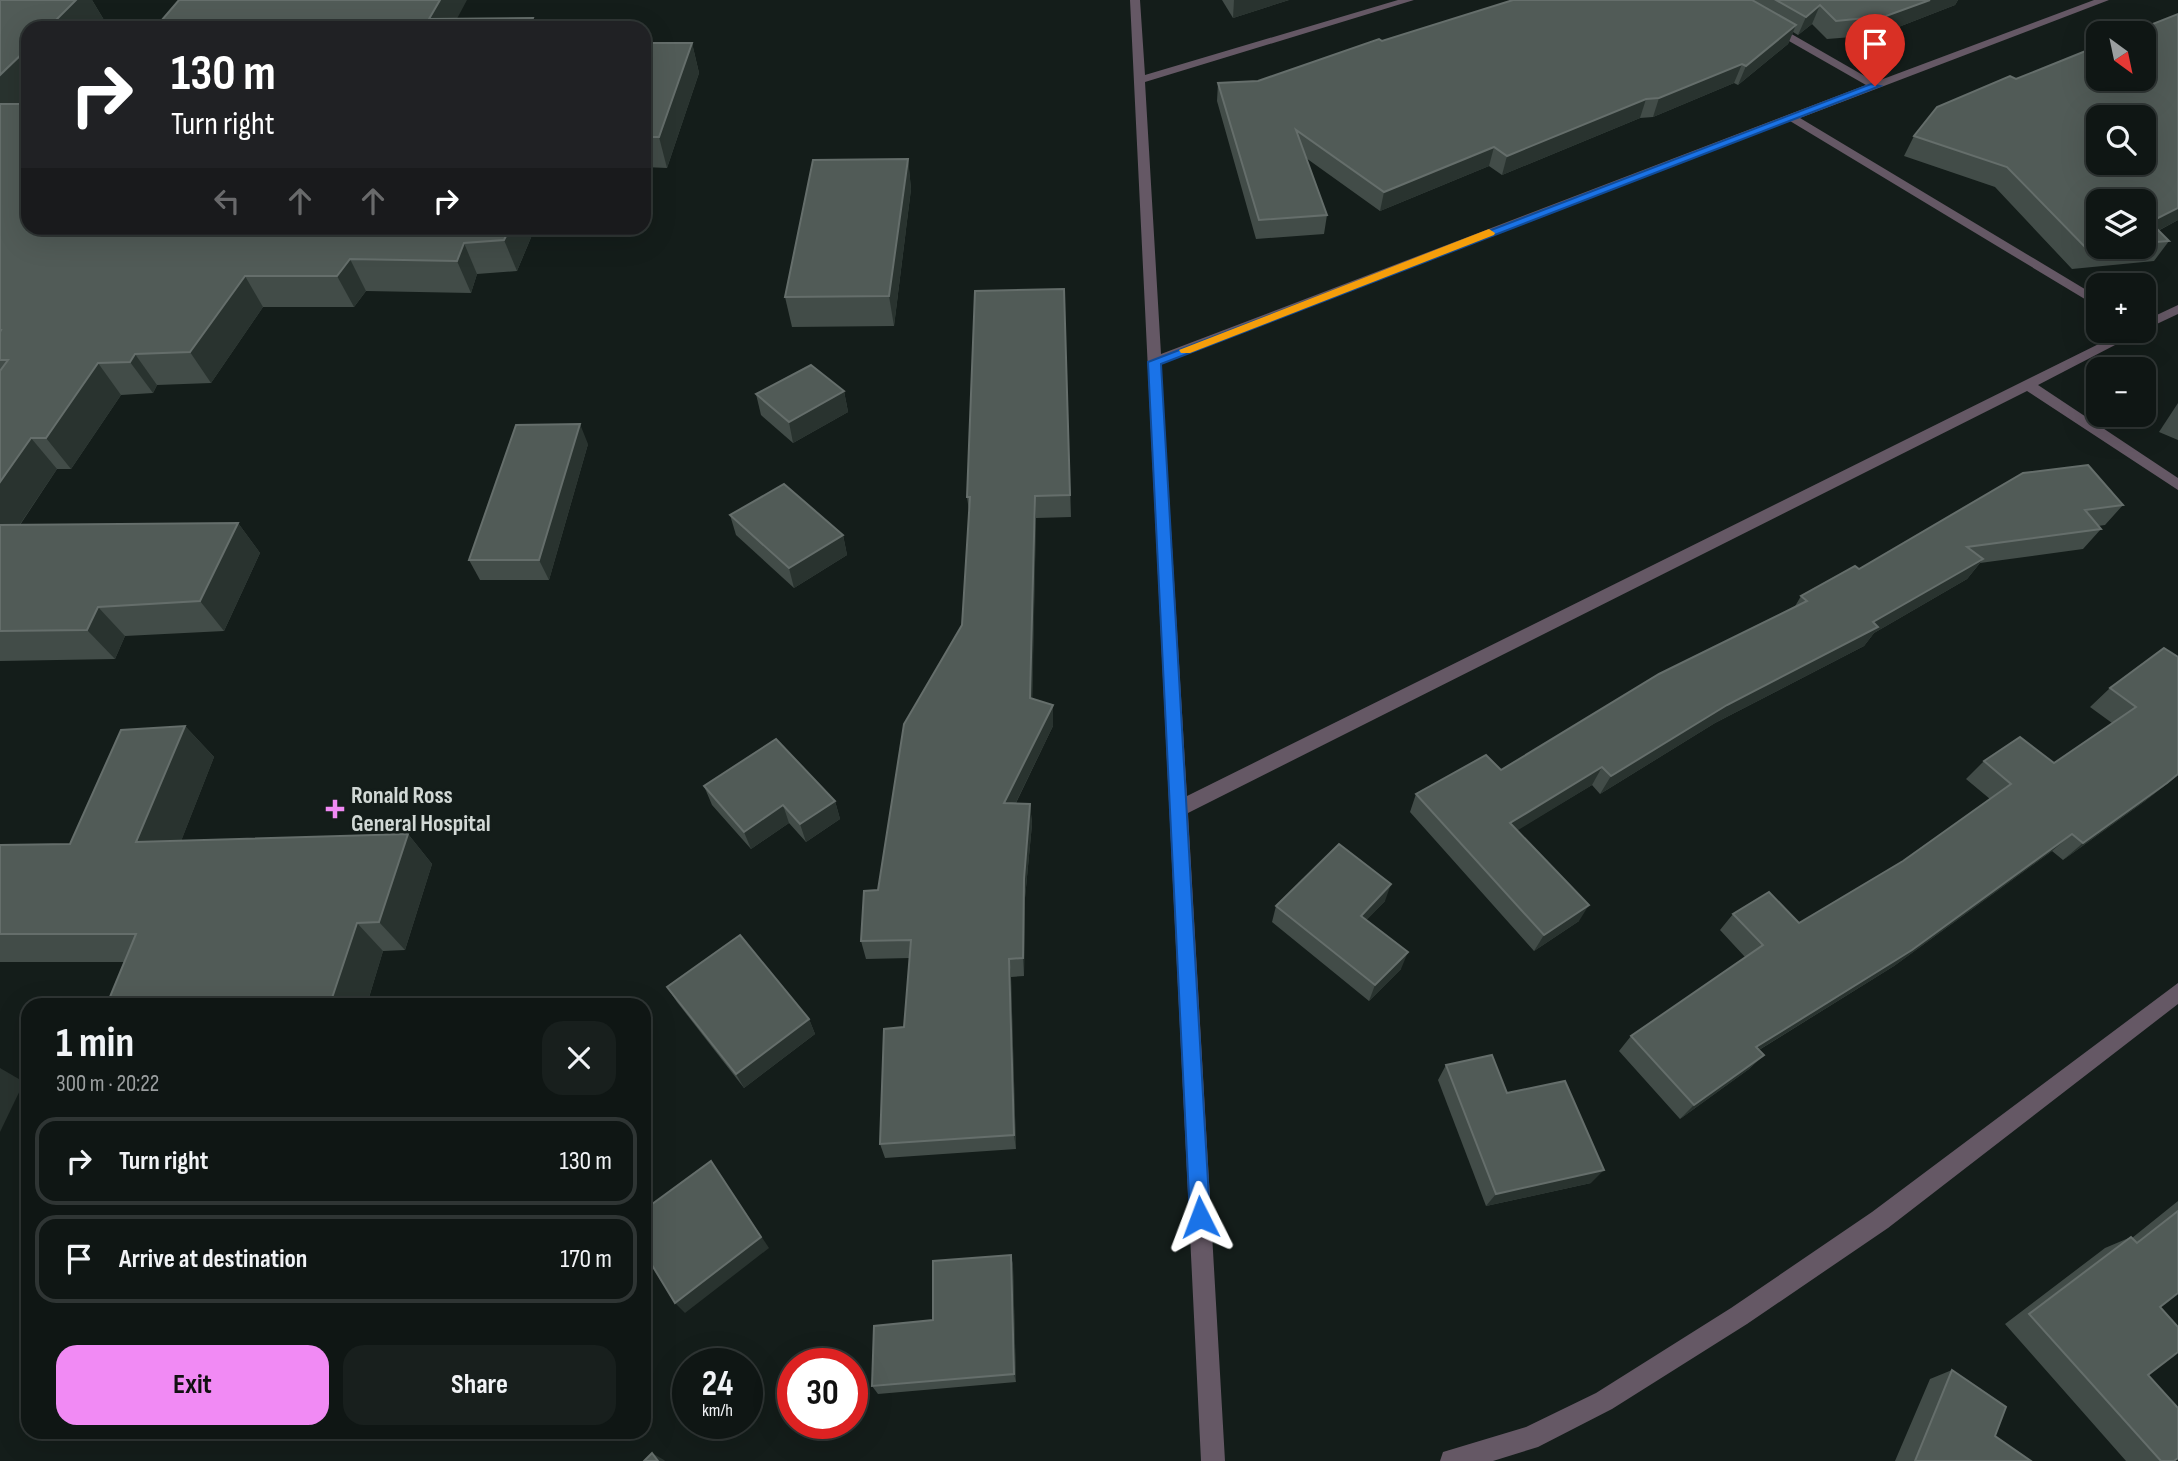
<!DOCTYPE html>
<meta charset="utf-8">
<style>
:root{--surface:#0f1614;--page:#181f1d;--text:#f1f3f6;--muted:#9b9fa0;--line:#2f3534;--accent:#f18af4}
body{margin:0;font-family:"Sofia Sans Condensed",sans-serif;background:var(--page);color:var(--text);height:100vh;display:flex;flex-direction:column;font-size:26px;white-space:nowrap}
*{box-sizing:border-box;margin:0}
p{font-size:23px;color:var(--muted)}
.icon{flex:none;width:38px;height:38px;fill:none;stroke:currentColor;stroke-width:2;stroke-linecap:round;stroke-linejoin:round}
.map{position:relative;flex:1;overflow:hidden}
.details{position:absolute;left:21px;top:998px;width:630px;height:441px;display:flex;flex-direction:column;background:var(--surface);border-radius:21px;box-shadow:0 7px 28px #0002,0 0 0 2px var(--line)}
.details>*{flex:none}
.banner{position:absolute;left:21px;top:21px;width:630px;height:214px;border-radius:21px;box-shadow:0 7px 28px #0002,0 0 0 2px var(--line);background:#202124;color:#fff;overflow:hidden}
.needle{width:46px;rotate:147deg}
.tools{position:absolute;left:2086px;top:21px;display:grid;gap:14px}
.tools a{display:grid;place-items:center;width:70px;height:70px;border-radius:14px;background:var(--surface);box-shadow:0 7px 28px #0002,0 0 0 2px var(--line);font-size:35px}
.speed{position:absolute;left:672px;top:1348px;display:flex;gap:14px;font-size:35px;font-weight:700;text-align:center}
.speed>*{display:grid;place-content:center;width:91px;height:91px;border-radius:50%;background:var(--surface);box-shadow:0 7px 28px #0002,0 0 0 2px var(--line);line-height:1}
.speed small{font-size:18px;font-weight:400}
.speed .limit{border:10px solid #d22;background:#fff;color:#111}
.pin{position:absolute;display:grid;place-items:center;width:60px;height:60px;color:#fff;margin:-72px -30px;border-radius:50% 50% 50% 0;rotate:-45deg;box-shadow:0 0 7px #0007}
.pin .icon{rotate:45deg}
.me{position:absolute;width:77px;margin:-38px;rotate:357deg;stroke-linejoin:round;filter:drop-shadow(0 0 5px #0008)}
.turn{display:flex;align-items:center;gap:24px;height:147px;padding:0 35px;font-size:32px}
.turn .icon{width:91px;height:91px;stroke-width:2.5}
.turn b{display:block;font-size:49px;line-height:60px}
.lanes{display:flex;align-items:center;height:66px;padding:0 35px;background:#0003;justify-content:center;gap:35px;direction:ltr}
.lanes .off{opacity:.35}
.round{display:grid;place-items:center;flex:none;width:74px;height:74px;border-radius:21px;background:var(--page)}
.overview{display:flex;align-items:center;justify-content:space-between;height:119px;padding:0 35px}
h1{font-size:42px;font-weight:700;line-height:52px}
.primary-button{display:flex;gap:14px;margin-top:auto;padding:14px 35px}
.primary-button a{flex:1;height:80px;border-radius:21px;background:var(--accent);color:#111;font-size:28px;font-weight:700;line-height:80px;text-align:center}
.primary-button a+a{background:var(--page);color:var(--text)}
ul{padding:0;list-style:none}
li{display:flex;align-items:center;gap:21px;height:88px;margin:0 14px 10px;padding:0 21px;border:4px solid var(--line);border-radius:21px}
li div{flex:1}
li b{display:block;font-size:26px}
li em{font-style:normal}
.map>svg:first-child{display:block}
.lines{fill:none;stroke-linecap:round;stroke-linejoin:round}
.minor{fill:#655865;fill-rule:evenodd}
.wall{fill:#424c48;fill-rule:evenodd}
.shaded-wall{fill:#29332f}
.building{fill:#515b57;stroke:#656e6b;stroke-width:2;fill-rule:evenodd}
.route{fill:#1a73e8;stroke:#114b97;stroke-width:2}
.slow{fill:#f59e0b}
.poi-dot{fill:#f18af4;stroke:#141d1a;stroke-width:2.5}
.labels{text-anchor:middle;stroke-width:5;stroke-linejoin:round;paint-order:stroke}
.poi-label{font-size:24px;font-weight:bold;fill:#d1d8d5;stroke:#141d1a;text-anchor:start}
</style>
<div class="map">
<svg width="2178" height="1461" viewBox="0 0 2178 1461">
<rect width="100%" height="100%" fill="#141d1a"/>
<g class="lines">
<g class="minor">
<polygon points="1130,0 1140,0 1145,75 1398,0 1414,0 1145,82 1161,354 1866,85 1768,29 1768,25 1776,25 1875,82 2094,0 2109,0 1800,118 2098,297 2098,307 1790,121 1161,364 1187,796 2125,331 2142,331 2038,385 2178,478 2178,490 2027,391 1188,813 1225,1461 1201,1461"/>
<polygon points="2178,305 2178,314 2144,330 2144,321"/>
<polygon points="2178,983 2178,1004 1888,1228 1747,1324 1612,1409 1538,1447 1493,1461 1440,1461 1443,1452 1526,1427 1596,1393 1731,1308 1872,1212"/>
</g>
</g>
<g class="wall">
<polygon points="0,0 92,0 104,20 96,28 28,28 28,98 23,104 535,228 517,271 477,274 471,293 366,291 354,307 263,307 211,383 157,385 153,393 121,395 71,469 57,469 20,525 238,523 260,553 224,631 125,636 115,659 0,661"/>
<polygon points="1222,0 1289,0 1233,18"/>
<polygon points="1513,0 1958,0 1955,5 1878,35 1827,39 1812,24 1798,35 1793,32 1788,44 1738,85 1734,83 1653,117 1640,118 1502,175 1489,166 1380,211 1306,158 1327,215 1324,234 1256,239 1217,101 1218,83 1258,81"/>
<path d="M2178,14V220L2158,231L2169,241L2154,261L2072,269L1995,187L1904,156L1914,136L2016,79ZM2144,201V247H2098Z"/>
<polygon points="644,43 692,43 699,73 667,168 644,167"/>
<polygon points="908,159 911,189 894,326 792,327 785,297"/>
<polygon points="1064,289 1071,517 1036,518 1032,699 1053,726 1016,803 1030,804 1032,824 1025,898 1024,976 1011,977 1016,1149 885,1158 880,1144 904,1027 910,958 866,959 861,941 878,890 962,625 969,511 967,497"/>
<polygon points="844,391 848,412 793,443 761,415 756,394"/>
<polygon points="2178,403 2178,440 2159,432"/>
<polygon points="588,444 549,580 480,580 469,560"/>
<polygon points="2023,473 2123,505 2105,525 2098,526 2101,529 2083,549 1980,563 1967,579 1874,633 1864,646 1715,723 1600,794 1592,785 1517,830 1579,921 1534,951 1410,812 1416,794 1501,770 1794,608 1801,596 1859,569"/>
<polygon points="730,515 843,535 847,555 794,588 736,535"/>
<polygon points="2178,657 2178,775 2145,801 2063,860 2052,851 1894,966 1759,1050 1764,1055 1749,1069 1680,1119 1619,1051 1631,1036 1745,957 1720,930 1733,914 1799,923 1903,861 1990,799 1966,779 1984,761 2054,763 2112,723 2090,707 2110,688"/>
<polygon points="185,726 214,757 181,841 408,834 432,864 405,950 383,951 367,1004 107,1004 125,962 0,962 0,845 70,844"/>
<polygon points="704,786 835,801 840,819 806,842 789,823 751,849 712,805"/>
<polygon points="1385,901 1366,920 1401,969 1369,1001 1272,922 1276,906"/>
<polygon points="667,987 809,1019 815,1034 744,1088 677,1002"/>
<polygon points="1446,1065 1507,1093 1591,1183 1486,1206 1438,1080"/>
<polygon points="2178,1201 2178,1293 2160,1307 2148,1375 2174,1461 2126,1461 2005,1324 2105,1248 2131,1237 2132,1238"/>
<polygon points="1011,1255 1013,1266 1016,1382 878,1394 872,1386 933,1320"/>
<polygon points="1952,1370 1995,1436 2031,1461 1895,1461 1930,1379"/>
</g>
<g class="shaded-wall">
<polygon points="76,0 92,0 104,20 96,28 48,28"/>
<polygon points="440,0 467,0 452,28 429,19"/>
<polygon points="1234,0 1289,0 1233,18"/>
<polygon points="1930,0 1958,0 1955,5 1878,35 1886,16"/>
<polygon points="1820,5 1812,24 1798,35 1806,17"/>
<polygon points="533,18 537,28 529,28"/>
<polygon points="1796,25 1788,44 1738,85 1746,66"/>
<polygon points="692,43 699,73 667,168 659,137"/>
<polygon points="28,48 28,98 0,127 0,75"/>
<polygon points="1742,64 1734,83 1653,117 1659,98"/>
<polygon points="1646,99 1640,118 1502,175 1507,156"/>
<polygon points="1494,147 1489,166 1380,211 1384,192"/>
<polygon points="908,159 911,189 894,326 889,296"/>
<polygon points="2178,208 2178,220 2144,238 2150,222"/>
<polygon points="510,228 535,228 517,271 504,240"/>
<polygon points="464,243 477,274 471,293 457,261"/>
<polygon points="350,259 366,291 354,307 337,276"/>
<polygon points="245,276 263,307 211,383 190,352"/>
<polygon points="135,354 157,385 153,393 130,362"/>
<polygon points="98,363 121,395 71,469 46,438"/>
<polygon points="844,391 848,412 793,443 789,422"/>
<polygon points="580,424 588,444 549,580 539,560"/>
<polygon points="31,438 57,469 0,554 0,482"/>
<polygon points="1035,496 1036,518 1032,719 1030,698"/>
<polygon points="238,523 260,553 224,631 200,601"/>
<polygon points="843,535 847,555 794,588 789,568"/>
<polygon points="1983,559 1967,579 1874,633 1864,646 1715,723 1600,794 1611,776 1727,705"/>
<polygon points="98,607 125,636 115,659 87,630"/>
<polygon points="1053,705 1053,726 1006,823 1004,803"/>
<polygon points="185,726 214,757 169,872 136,842"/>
<polygon points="1602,767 1592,785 1502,840 1510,823"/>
<polygon points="2178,774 2178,775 2145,801 2063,860 2083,843"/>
<polygon points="835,801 840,819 806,842 800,824"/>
<polygon points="1030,804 1032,824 1025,898 1024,976 1023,958 1024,879"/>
<polygon points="783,805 789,823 751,849 744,832"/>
<polygon points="408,834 432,864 405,950 379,922"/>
<polygon points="2072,834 2052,851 1894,966 1741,1061 1756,1047"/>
<polygon points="1391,884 1385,901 1355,932 1361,916"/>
<polygon points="1589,905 1579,921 1534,951 1544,935"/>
<polygon points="357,923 383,951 367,1004 330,1004"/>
<polygon points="1408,952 1401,969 1369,1001 1375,985"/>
<polygon points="1009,959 1011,977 1016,1149 1014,1135"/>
<polygon points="809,1019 815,1034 744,1088 736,1074"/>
<polygon points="1764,1055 1749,1069 1680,1119 1694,1105"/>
<polygon points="0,1068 24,1082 0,1132"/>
<polygon points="711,1161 769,1248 685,1313 675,1303"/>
<polygon points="1604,1170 1591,1183 1486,1206 1496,1194"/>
<polygon points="1011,1255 1013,1266 1016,1382 1014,1374"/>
<polygon points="652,1453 664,1460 665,1461 658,1461"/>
</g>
<g class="building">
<polygon points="0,0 76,0 48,28 28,28 28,48 0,75"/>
<polygon points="179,0 440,0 429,19 533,18 529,28 155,28"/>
<polygon points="1513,0 1752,0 1796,25 1746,66 1742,64 1659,98 1646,99 1507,156 1494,147 1384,192 1296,130 1327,215 1259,220 1218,83 1258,81 1379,39 1382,41"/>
<polygon points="1776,0 1930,0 1886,16 1836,21 1820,5 1806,17"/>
<path d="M2178,14V208L2150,222L2169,241L2144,243V201H2098V247H2105L2086,248L2007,167L1914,136L1937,107L2010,76L2016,79L2098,46V79H2144V33H2130ZM2098,117H2144V163H2098Z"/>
<polygon points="644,43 692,43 659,137 644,137"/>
<polygon points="0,104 28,104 28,228 510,228 504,240 464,243 457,261 350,259 337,276 245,276 190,352 135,354 130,362 98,363 46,438 31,438 0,482 0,371 8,360 0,360 0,332 1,330 0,330"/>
<polygon points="908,159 889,296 785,297 813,160"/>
<polygon points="1064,289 1070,495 1035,496 1030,698 1053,705 1004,803 1030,804 1024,879 1023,958 1009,959 1014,1135 880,1144 884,1029 904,1027 911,940 861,941 864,891 878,890 904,724 962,625 970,497 967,497 975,291"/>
<polygon points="811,365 844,391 789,422 756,394"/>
<polygon points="580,424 539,560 469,560 516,425"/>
<polygon points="2088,465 2123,505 2085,510 2101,529 1967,547 1983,559 1873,622 1878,627 1727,705 1611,776 1602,767 1510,823 1589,905 1544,935 1416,794 1486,755 1501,770 1659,674 1807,601 1801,596 1855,566 1859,569 2023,473"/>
<polygon points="784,484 843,535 789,568 730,515"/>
<polygon points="238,523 200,601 98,607 87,630 0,631 0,525"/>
<polygon points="2164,648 2178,657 2178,774 2167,783 2083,843 2072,834 1912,950 1756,1047 1764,1055 1694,1105 1631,1036 1763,945 1733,914 1769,892 1799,923 1903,861 2011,784 1984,761 2020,737 2054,763 2136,707 2110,688"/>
<polygon points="185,726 136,842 408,834 379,922 357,923 330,1004 107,1004 136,934 0,934 0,845 70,844 121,730"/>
<polygon points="776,739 835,801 800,824 783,805 744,832 704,786"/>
<polygon points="1339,844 1391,884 1361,916 1408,952 1375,985 1276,906"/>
<polygon points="740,935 809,1019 736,1074 667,987"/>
<polygon points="1492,1055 1507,1093 1565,1081 1604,1170 1496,1194 1446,1065"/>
<polygon points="711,1161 761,1237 675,1303 644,1252 644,1210"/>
<polygon points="2178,1211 2178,1293 2160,1307 2178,1327 2178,1352 2148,1375 2178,1408 2178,1458 2174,1461 2161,1461 2029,1314 2131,1237 2137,1243"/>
<polygon points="1011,1255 1014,1374 872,1386 874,1326 933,1320 933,1261"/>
<polygon points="1952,1370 2006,1407 1995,1436 2031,1461 1915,1461"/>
<polygon points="652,1453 658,1461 644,1461"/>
</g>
<polygon class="route" points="1871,84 1880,86 1161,364 1210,1217 1207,1224 1200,1227 1193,1224 1190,1217 1148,362"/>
<polygon class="slow" points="1489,229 1495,233 1494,235 1190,353 1181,353 1179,350"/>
<path class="poi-dot" d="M331.5 798.5h7v7h7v7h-7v7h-7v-7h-7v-7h7z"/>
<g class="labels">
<g class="poi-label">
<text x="351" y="803">Ronald Ross<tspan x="351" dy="28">General Hospital</tspan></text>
</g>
</g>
</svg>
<div class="tools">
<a><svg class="needle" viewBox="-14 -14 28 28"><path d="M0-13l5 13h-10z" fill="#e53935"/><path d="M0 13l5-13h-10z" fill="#9b9fa0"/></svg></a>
<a><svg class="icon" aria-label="search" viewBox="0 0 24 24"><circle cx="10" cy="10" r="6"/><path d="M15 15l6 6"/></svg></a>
<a><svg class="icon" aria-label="layers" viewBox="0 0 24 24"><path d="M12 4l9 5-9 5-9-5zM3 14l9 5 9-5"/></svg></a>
<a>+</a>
<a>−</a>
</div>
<div class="speed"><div>24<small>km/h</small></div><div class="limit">30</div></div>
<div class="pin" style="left:1875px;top:86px;background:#d93025"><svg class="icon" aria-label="arrive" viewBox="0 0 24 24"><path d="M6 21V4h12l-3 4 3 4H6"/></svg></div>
<svg class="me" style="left:1200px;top:1217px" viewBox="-20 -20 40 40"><path d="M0-17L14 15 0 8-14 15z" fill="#1a73e8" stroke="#fff" stroke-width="4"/></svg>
<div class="banner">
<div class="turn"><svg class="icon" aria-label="right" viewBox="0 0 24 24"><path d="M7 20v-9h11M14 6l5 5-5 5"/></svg><div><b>130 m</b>Turn right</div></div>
<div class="lanes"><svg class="icon off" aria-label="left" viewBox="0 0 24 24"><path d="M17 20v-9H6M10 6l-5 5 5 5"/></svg><svg class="icon off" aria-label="ahead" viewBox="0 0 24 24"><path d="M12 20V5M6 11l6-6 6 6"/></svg><svg class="icon off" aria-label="ahead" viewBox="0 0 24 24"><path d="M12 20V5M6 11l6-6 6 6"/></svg><svg class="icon" aria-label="right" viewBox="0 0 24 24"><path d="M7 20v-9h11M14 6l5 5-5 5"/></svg></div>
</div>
<section class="details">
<div class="overview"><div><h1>1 min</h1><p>300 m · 20:22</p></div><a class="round"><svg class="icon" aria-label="close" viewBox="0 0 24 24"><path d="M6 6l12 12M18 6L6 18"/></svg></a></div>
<ul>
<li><svg class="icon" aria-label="right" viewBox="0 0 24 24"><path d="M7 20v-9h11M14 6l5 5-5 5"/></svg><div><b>Turn right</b></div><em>130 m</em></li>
<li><svg class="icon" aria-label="arrive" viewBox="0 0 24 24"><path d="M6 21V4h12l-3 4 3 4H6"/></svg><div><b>Arrive at destination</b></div><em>170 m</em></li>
</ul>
<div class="primary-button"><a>Exit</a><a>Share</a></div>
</section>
</div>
